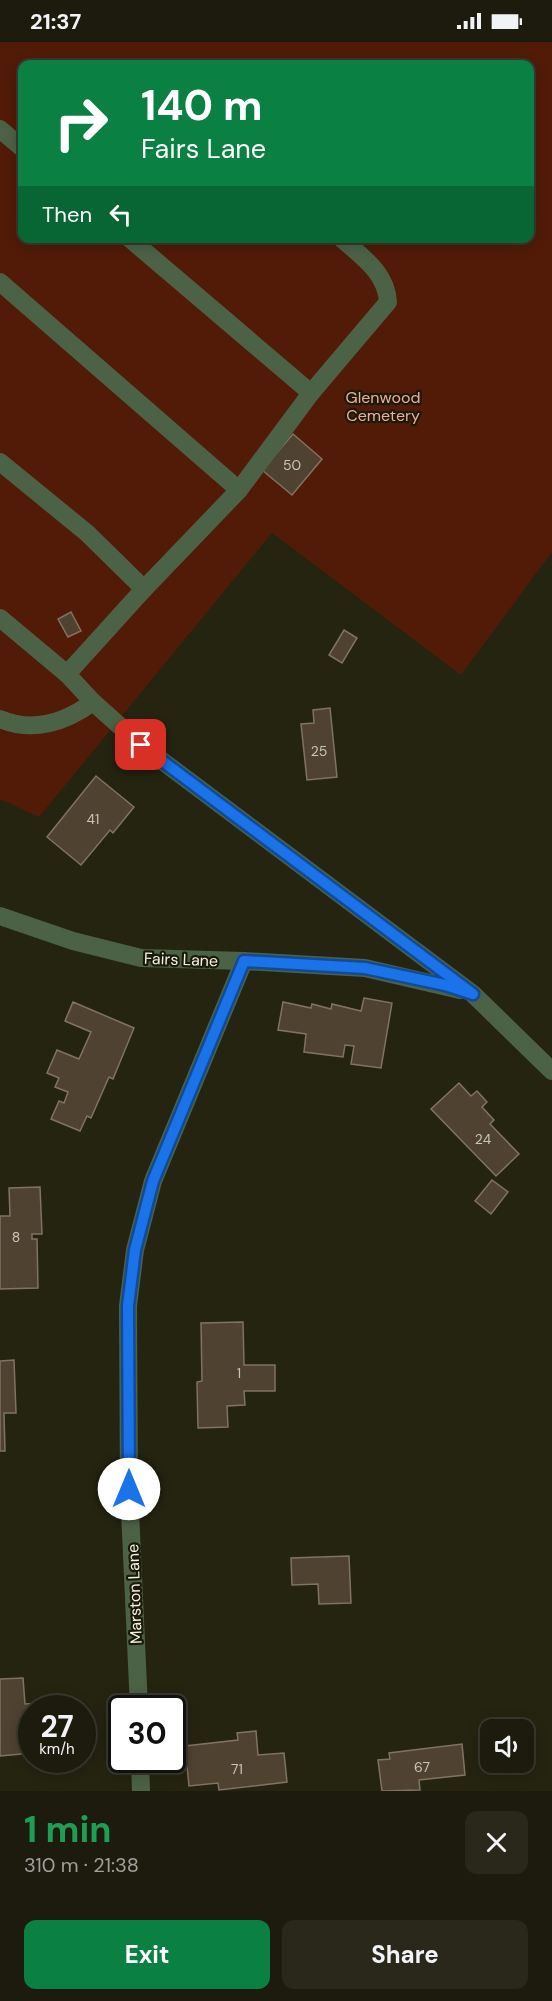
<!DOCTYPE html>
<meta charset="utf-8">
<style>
:root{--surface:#1c1b0d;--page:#29281b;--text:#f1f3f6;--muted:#a0a19d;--line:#3a392e;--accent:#0b8043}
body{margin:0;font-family:"DM Sans",sans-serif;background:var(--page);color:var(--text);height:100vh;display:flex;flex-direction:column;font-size:22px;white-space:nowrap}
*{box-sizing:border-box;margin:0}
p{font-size:20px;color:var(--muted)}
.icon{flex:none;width:33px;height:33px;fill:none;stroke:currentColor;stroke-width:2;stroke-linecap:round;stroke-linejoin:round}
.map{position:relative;height:1749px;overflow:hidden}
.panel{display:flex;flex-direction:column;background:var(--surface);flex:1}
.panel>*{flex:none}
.hud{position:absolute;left:18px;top:18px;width:516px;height:183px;border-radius:12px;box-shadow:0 3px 15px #0003,0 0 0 2px var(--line);background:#0b8043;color:#fff;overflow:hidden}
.controls{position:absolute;left:480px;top:1677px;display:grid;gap:12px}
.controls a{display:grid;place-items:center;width:54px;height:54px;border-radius:12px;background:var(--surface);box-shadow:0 3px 15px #0003,0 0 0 2px var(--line);font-size:30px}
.speed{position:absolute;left:18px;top:1653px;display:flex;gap:12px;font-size:30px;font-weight:700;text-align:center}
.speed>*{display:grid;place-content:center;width:78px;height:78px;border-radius:50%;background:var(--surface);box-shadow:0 3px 15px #0003,0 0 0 2px var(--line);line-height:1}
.speed small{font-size:15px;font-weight:400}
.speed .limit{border:3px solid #111;border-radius:9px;background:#fff;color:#111}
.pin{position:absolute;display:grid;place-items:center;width:51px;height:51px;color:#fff;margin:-26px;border-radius:12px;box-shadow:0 3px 9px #0006}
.me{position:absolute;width:66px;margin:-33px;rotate:0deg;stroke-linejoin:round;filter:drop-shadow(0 0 4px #0008)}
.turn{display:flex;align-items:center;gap:21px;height:126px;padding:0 24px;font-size:27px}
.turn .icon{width:78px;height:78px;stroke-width:2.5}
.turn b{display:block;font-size:42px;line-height:51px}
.then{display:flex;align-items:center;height:57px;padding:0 24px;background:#0003;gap:12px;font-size:22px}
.round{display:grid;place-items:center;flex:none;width:63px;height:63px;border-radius:12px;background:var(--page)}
.headline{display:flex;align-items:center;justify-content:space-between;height:102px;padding:0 24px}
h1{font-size:36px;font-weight:700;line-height:45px;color:#1e9e55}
.action{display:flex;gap:12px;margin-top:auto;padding:12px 24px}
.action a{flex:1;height:69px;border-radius:12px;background:var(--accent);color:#fff;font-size:24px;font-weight:700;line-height:69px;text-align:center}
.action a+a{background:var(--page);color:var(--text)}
.status{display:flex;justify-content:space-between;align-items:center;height:42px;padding:0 30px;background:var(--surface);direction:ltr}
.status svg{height:16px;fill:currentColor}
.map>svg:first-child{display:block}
.green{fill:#511b08;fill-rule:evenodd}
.building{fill:#4f4231;stroke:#817361;stroke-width:1.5}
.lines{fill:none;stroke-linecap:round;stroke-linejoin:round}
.minor{stroke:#4c6247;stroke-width:18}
.route-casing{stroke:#114b97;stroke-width:15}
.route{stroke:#1a73e8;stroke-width:10}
.labels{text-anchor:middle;stroke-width:4.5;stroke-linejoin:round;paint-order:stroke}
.number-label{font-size:14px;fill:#c9c6b9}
.park-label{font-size:16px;fill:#f2ad97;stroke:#1b1a08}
.street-label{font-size:16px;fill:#f2f2e6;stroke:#1b1a08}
</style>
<div class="status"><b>21:37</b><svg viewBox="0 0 49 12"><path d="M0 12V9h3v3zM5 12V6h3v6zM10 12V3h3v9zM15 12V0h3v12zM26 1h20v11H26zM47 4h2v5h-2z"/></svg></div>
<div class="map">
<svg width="552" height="1749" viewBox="0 0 552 1749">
<rect width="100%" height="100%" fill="#252411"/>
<path class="green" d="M0,0H552V510L461,633L272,491L39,775L0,757ZM22,22H530V196H22Z"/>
<g class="building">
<polygon points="293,392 322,417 292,453 262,428"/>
<polygon points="71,570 81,589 68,595 58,577"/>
<polygon points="344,588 357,596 342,621 329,613"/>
<polygon points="330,666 337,735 307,738 301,682 314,681 313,668"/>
<polygon points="96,734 134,765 113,791 110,788 81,823 47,795"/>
<polygon points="364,956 392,961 381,1026 351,1022 354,1004 345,1003 343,1015 304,1010 306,992 278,988 283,960 311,966 312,962 331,967 332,962 361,969"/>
<polygon points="73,960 134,986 113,1037 109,1035 91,1076 87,1074 80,1089 51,1077 59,1059 64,1061 68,1050 55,1045 59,1036 47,1031 57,1008 79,1017 91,990 65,979"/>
<polygon points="459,1041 471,1054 477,1049 487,1060 482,1065 494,1078 490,1082 519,1112 496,1134 431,1067"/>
<polygon points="492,1138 508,1150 491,1172 475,1159"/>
<polygon points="40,1145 42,1192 32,1192 32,1197 37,1197 38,1246 0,1247 0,1174 10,1174 9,1146"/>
<polygon points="243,1280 244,1323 275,1323 275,1349 244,1349 245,1363 227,1364 228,1385 198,1386 197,1340 202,1339 201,1281"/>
<polygon points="14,1318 16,1371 4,1371 5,1409 0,1409 0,1319"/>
<polygon points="349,1514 351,1561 319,1562 318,1542 292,1543 291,1516"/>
<polygon points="23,1636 25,1662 38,1661 38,1666 32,1666 32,1711 0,1714 0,1637"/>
<polygon points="256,1689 258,1713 284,1711 287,1740 219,1748 218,1741 189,1744 185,1704 238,1698 237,1691"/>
<polygon points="462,1702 465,1733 419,1738 420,1748 382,1749 378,1718 390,1717 389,1711"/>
</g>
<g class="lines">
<g class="minor">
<polyline points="0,87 22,106"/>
<polyline points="0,240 239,448"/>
<path d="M311,351L388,260C386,230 362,215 341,196"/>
<polyline points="0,420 87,491 144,547 239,448 311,351 129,196"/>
<polyline points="0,576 67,632 93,660 141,703 473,952 552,1029"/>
<polyline points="67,632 144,547"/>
<path d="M0,677C33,691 66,680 93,660"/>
<polyline points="0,874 73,899 141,916 244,919 365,926 460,948"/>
<polyline points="139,1666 129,1447 128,1264 135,1208 153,1139 244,919"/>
<polyline points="140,1718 141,1749"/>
</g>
</g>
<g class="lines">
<defs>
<polyline id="route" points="129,1447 128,1264 135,1208 153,1139 244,919 365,926 445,943 473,952 141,703"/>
</defs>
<use href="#route" class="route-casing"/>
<use href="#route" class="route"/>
</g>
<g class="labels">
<g class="number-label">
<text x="292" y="428">50</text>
<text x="319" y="714">25</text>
<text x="93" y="782">41</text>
<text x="483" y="1102">24</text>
<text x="16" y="1200">8</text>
<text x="239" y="1336">1</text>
<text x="422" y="1730">67</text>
<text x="237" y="1732">71</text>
</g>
<g class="park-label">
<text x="383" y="361">Glenwood<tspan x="383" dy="18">Cemetery</tspan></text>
</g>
<g class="street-label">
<text transform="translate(181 917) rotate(2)" y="6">Fairs Lane</text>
<text transform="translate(134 1552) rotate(-92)" y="6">Marston Lane</text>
</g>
</g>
</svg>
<div class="controls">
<a><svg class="icon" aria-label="sound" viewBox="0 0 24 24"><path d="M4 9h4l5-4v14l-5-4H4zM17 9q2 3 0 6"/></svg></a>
</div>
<div class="speed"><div>27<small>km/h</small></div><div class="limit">30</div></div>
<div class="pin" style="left:141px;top:703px;background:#d93025"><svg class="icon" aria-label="arrive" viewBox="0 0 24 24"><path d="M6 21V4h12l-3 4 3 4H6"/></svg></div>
<svg class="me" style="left:129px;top:1447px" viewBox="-20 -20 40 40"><circle r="19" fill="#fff"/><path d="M0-13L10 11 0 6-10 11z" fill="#1a73e8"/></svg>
<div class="hud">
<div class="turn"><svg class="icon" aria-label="right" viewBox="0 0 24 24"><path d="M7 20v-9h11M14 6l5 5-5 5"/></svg><div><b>140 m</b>Fairs Lane</div></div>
<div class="then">Then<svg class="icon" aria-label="left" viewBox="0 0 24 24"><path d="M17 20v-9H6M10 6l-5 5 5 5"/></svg></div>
</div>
</div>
<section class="panel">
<div class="headline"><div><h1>1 min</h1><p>310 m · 21:38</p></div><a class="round"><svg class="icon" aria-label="close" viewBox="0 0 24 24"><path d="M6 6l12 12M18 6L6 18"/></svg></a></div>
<div class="action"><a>Exit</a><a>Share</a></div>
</section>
